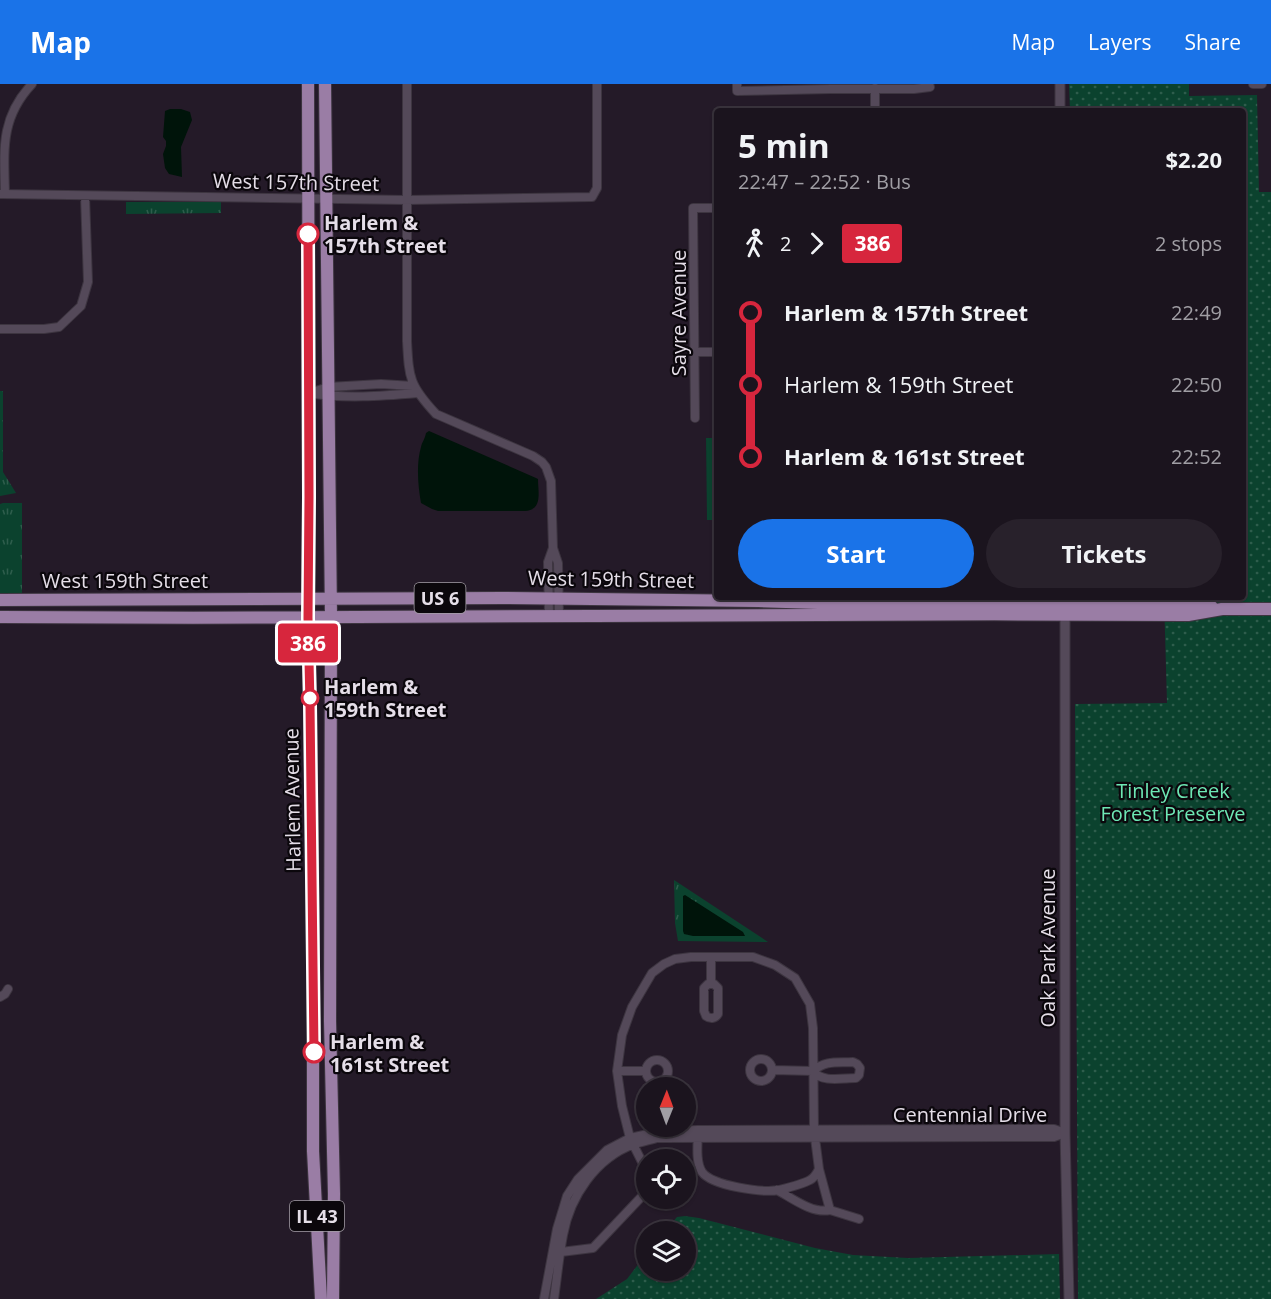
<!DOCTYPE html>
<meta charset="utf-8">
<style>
:root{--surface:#1b141e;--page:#28212b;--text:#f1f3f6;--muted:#a09ea4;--line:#39333c;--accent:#1a73e8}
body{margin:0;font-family:"Open Sans",sans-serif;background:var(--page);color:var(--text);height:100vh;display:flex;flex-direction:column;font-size:22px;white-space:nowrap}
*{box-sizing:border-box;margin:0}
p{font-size:20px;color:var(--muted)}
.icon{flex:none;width:33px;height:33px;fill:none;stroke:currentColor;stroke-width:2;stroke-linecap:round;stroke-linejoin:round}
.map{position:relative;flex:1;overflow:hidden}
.panel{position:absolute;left:714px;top:24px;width:532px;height:492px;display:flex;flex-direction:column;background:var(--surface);border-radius:6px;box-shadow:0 2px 4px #0004,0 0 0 2px var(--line)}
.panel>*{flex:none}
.badge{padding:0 12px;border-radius:4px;font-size:21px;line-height:39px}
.needle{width:39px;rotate:1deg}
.controls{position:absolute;left:636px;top:993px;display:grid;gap:12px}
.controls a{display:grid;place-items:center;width:60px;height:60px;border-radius:50%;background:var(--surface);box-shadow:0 2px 4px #0004,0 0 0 2px var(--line);font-size:30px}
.map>.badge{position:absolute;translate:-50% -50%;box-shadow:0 0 0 3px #fff}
.legs{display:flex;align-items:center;gap:9px;height:66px;padding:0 24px;font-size:20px}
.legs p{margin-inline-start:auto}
.headline{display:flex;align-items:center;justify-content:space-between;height:102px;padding:0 24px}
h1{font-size:33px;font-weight:700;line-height:45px}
.primary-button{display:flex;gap:12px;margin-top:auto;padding:12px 24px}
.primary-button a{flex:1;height:69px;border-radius:36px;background:var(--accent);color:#fff;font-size:24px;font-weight:700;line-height:69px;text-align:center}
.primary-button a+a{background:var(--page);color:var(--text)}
ul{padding:0 24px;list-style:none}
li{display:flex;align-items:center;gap:21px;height:72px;font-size:22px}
li i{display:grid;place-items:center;width:9px;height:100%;margin:0 8px;background:currentColor}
li i::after{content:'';width:15px;height:15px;margin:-8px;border:4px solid;border-radius:50%;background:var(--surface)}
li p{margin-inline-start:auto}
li:first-child i{background:linear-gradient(#0000 50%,currentColor 0)}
li:last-child i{background:linear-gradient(currentColor 50%,#0000 0)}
header{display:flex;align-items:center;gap:36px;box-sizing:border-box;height:84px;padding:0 30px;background:var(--accent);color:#fff}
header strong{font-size:28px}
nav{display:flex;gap:33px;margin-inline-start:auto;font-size:21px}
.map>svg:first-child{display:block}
.grass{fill:url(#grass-tufts)}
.park{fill:url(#park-dots)}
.pitch{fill:#0b422e}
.water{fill:#00140a}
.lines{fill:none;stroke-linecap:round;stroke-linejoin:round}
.minor-casing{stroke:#3d3540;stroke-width:10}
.tertiary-casing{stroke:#3d3540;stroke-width:11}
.primary-casing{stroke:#3d3540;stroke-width:14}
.minor{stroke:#544959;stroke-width:8}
.tertiary{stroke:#544959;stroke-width:9}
.primary{stroke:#9a7da5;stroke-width:12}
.line-1-casing{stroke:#fff;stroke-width:14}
.line-1{stroke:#d7263d;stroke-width:9}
.stop-1-dot{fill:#fff;stroke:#d7263d;stroke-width:3}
.labels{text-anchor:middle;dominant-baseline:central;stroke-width:4.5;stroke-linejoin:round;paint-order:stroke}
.shield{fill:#0b070c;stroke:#a49ea6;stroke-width:1.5}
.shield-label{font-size:18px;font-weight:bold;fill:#e5dee8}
.street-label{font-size:20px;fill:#e5dee8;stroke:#0b070c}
.stop-label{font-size:20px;font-weight:bold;fill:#e5dee8;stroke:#0b070c;text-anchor:start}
.park-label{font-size:20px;fill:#6de7b4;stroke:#0b070c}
</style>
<header>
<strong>Map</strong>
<nav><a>Map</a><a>Layers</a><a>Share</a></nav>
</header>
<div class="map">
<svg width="1271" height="1215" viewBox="0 0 1271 1215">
<defs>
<pattern id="grass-tufts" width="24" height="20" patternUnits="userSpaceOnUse" patternTransform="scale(1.5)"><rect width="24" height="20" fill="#0b422e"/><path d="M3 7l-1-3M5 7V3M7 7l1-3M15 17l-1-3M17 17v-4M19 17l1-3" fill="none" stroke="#2e5d4c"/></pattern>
<pattern id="park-dots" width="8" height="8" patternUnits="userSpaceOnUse" patternTransform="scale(1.5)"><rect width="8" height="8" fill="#0b422e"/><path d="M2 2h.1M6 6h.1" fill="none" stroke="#2e5d4c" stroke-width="1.8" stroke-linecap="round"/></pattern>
</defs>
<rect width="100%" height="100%" fill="#241a28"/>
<path class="grass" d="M 126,118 L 221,118 L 221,129 L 126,130 Z
M 0,307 L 3,307 L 3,388 L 16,409 L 0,412 Z
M 3,419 L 22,419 L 22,509 L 0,510 L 0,420 Z
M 674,796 L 768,858 L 678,857 L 675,839 Z"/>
<path class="park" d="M 1069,0 L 1189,0 L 1189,12 L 1257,11 L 1259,108 L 1271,108 L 1271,1215 L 1078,1215 L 1075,620 L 1167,619 L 1164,514 L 1138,513 L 1244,513 L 1244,27 L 1070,27 Z
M 685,1132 L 699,1134 L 815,1164 L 853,1171 L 908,1174 L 1059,1170 L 1060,1215 L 596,1215 L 627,1195 L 646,1170 L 646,1186 L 686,1186 L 686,1148 L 665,1147 L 677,1133 Z"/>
<path class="pitch" d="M 706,354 L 717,354 L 717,436 L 707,436 Z"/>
<path class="water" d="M 170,25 L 181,25 L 190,28 L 192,36 L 181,63 L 182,93 L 169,90 L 165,84 L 163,70 L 166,62 L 166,57 L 163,53 L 165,27 Z
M 429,347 L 536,394 L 538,395 C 538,408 543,426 525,427 L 438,427 L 432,425 L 421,419 C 418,402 416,380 421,363 C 422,358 425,355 426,349 Z
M 685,811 L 743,848 L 745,852 L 693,852 L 684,850 L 683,847 L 683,812 Z"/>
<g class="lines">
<g class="minor-casing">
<path id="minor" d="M 407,0 L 407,257 C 409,294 409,301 436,330 L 533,372 L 542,378 L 546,383 L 551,397 L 553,464 L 558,479 L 559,533
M 737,0 L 737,7 L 831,5 L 914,5 L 930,3 L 929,0
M 1253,0 L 1262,0
M 875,4 L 875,27
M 0,110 L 407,116 L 592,113 L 597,104 L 597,0
M 5,110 C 4,66 0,34 32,0
M 0,245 L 44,245 L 59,243 L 81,222 L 88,198 L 85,112
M 695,268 L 717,268
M 308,309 C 344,315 382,312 418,309
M 310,309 L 328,303 L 381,300 L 413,302
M 695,334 L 693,124 L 717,124
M 549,533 L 548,478 L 553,464
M 711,873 L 711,900
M 708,900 L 714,900 L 718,904 L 718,930 C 715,935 710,935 706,932 L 704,927 L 704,904 Z
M 0,913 L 5,910 L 8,905
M750 986a11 11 0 1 1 22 0a11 11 0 1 1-22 0Z
M646 987a11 11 0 1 1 22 0a11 11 0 1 1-22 0Z
M 853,978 L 857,980 L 860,984 L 859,991 L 856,994 C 842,994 822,999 813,987 C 826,976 837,979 853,978 Z
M 773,986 L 813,987
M 617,987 L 645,987
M 646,1086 L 630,1054 L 622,1022 L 617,987 L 622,951 L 632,923 L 652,889 L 664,880 L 675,875 L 691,873 L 753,873 L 775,881 L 795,894 L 810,920 L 813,944 L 814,1046 L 819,1085 C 817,1089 814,1094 810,1096 C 803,1100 787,1104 779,1106 C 763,1109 712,1102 702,1088 C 695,1077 698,1058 698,1046
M 777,1106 C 792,1114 812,1130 830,1126 L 819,1085
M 830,1126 L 859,1135
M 561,1168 L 593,1164 L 646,1108 L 646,1097
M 544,1215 L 557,1145 L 567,1112 L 578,1095 L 607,1066 L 630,1054 L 662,1047 L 698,1046 L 1054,1045 L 1065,1049
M 554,1215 C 557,1194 559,1172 563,1151 C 570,1112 596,1074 634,1060 C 642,1058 650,1056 657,1054 L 1054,1053 L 1065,1049"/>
</g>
<g class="tertiary-casing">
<path id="tertiary" d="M 1060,0 L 1060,27
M 1065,513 L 1065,1049 L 1069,1215"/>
</g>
<g class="primary-casing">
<path id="primary" d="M 308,0 L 309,413 L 308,534 L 310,620 L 313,825 L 313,1067 L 321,1215
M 325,0 L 331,534 L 330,937 L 334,1110 L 333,1215
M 0,516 L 504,514 L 758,517 L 818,519 L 1189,519 L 1212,523
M 0,533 C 396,536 792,528 1188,531 L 1222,525 L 1271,525"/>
</g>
<use href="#minor" class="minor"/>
<use href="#tertiary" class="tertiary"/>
<use href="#primary" class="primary"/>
</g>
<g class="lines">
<g class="line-1-casing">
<path id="line-1" d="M 308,150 L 309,413 L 308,534 L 310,620 L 314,968"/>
</g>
<use href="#line-1" class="line-1"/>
</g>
<g class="stop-1-dot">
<circle cx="308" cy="150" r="10"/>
<circle cx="310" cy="614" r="8"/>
<circle cx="314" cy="968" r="10"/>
</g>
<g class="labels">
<g class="shield">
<rect x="414.5" y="499" width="51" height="30" rx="4.5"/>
<rect x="290" y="1117" width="54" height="30" rx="4.5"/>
</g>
<g class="shield-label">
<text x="440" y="514">US 6</text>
<text x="317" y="1132">IL 43</text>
</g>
<g class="street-label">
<text transform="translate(296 98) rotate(1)">West 157th Street</text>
<text transform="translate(678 229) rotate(-90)">Sayre Avenue</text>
<text transform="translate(611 495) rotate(1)">West 159th Street</text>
<text x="125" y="496">West 159th Street</text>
<text transform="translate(292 716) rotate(-91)">Harlem Avenue</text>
<text transform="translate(1047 864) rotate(-90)">Oak Park Avenue</text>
<text x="970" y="1030">Centennial Drive</text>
</g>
<g class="stop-label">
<text x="324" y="138">Harlem &amp;<tspan x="324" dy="23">157th Street</tspan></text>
<text x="324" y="602">Harlem &amp;<tspan x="324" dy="23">159th Street</tspan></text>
<text x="330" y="957">Harlem &amp;<tspan x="330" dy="23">161st Street</tspan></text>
</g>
<g class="park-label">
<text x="1173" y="706">Tinley Creek<tspan x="1173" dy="23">Forest Preserve</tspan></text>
</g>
</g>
</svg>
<div class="controls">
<a><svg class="needle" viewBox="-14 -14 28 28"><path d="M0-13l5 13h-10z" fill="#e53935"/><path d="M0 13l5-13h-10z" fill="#a09ea4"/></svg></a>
<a><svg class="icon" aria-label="locate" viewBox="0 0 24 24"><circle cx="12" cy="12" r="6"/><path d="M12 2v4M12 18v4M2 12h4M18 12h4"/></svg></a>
<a><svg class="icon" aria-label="layers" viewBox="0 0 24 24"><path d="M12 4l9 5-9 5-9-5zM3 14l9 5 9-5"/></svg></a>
</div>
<b class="badge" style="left:308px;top:559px;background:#d7263d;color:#fff">386</b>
<section class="panel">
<div class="headline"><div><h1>5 min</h1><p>22:47 – 22:52 · Bus</p></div><b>$2.20</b></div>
<div class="legs"><svg class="icon" aria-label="walk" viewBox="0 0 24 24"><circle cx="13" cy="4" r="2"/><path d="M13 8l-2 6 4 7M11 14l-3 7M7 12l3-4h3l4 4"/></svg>2<svg class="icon" aria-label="forward" viewBox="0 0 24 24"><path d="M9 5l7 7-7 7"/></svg><b class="badge" style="background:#d7263d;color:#fff">386</b><p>2 stops</p></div>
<ul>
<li><i style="color:#d7263d"></i><b>Harlem &amp; 157th Street</b><p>22:49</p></li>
<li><i style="color:#d7263d"></i><span>Harlem &amp; 159th Street</span><p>22:50</p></li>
<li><i style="color:#d7263d"></i><b>Harlem &amp; 161st Street</b><p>22:52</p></li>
</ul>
<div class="primary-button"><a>Start</a><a>Tickets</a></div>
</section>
</div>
